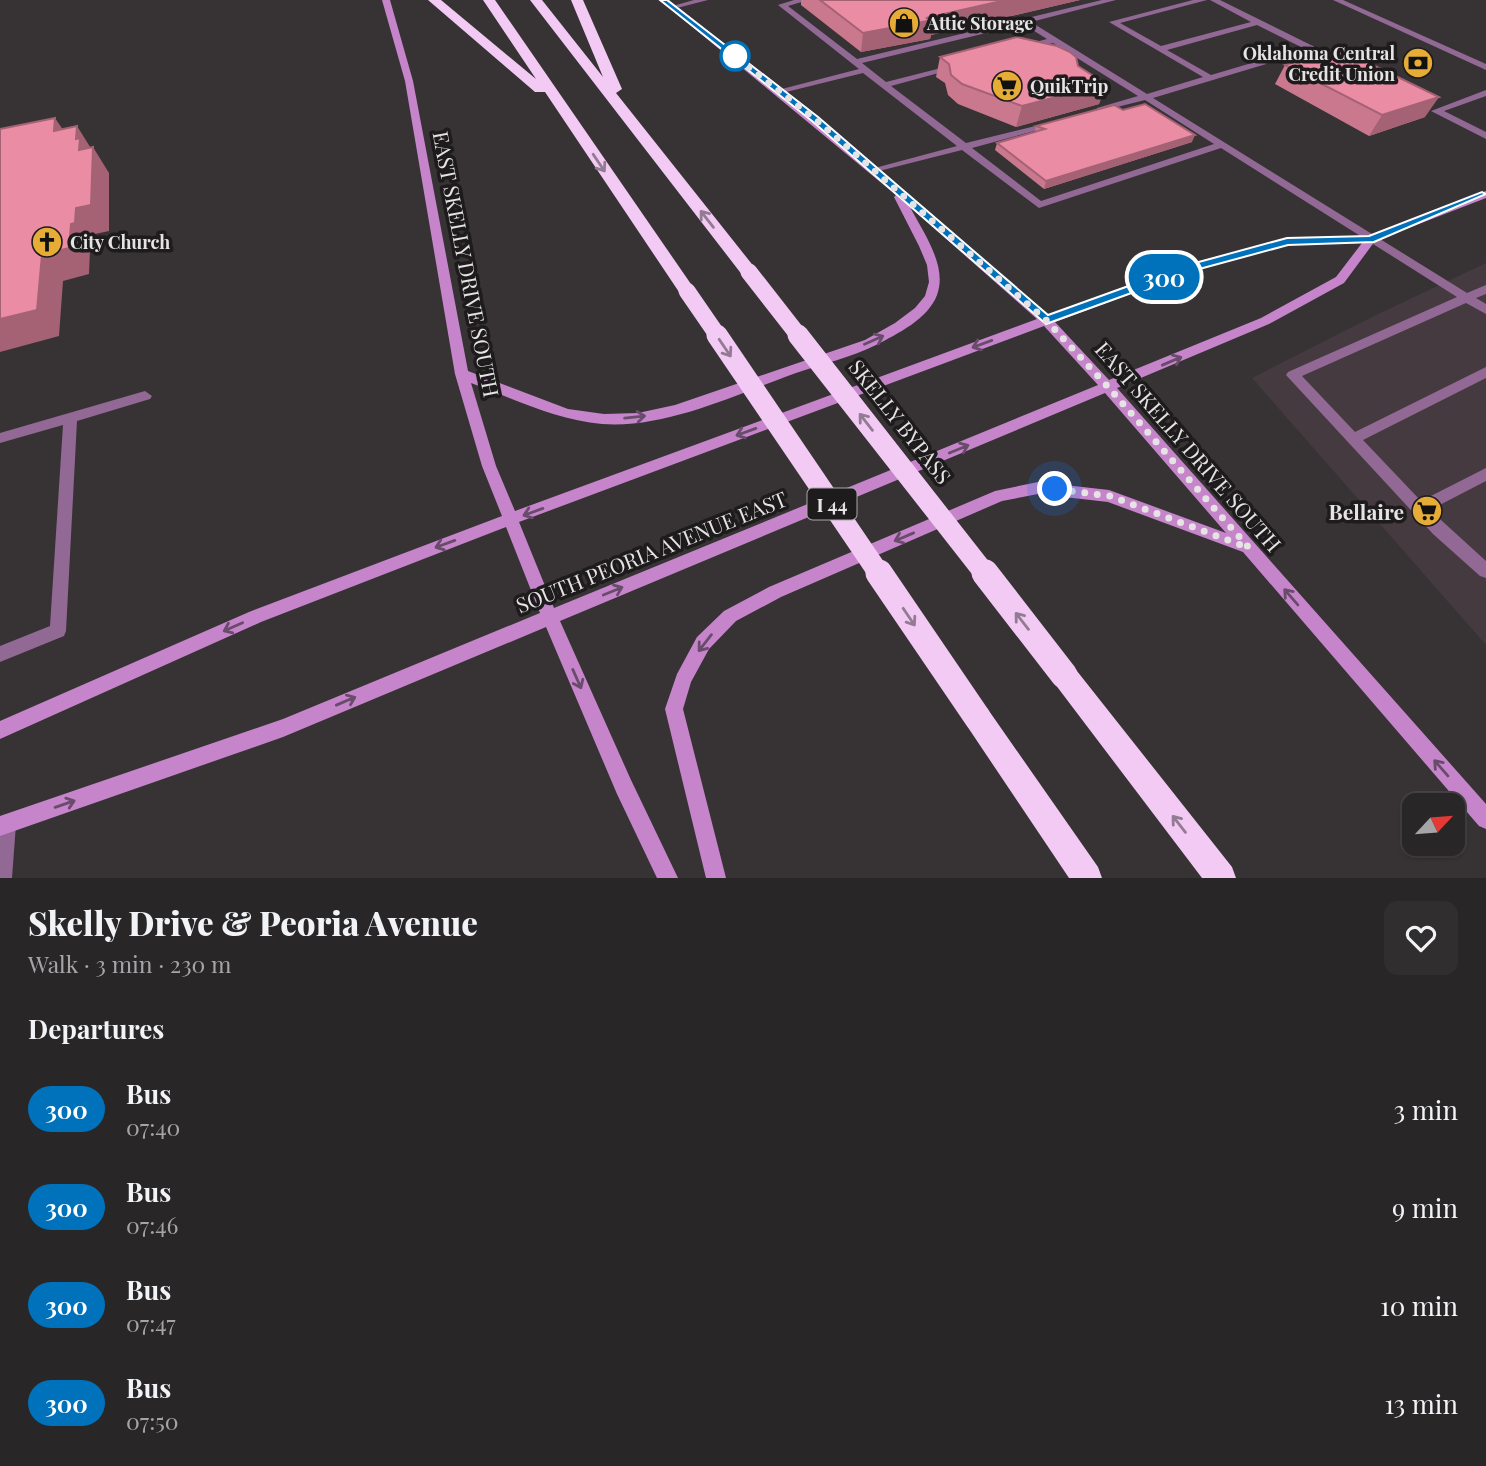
<!DOCTYPE html>
<meta charset="utf-8">
<style>
:root{--surface:#292628;--page:#312e30;--text:#f1f3f6;--muted:#a5a5a8;--line:#454345}
body{margin:0;font-family:"Playfair Display",serif;background:var(--page);color:var(--text);height:100vh;display:flex;flex-direction:column;font-size:26px;white-space:nowrap}
*{box-sizing:border-box;margin:0}
p{font-size:23px;color:var(--muted)}
.icon{flex:none;width:38px;height:38px;fill:none;stroke:currentColor;stroke-width:2;stroke-linecap:round;stroke-linejoin:round}
.map{position:relative;height:878px;overflow:hidden}
.panel{display:flex;flex-direction:column;background:var(--surface);flex:1}
.panel>*{flex:none}
.badge{padding:0 14px;border-radius:23px;font-size:24px;line-height:46px}
.needle{width:46px;rotate:64deg}
.fabs{position:absolute;left:1402px;top:793px;display:grid;gap:14px}
.fabs a{display:grid;place-items:center;width:63px;height:63px;border-radius:14px;background:var(--surface);box-shadow:0 2px 5px #0004,0 0 0 2px var(--line);font-size:35px}
.you{position:absolute;width:35px;height:35px;margin:-18px;border:5px solid #fff;border-radius:50%;background:#1a73e8;box-shadow:0 0 0 10px #1a73e833}
.map>.badge{position:absolute;translate:-50% -50%;box-shadow:0 0 0 4px #fff}
h2{padding:0 28px;font-size:26px;line-height:63px}
.round{display:grid;place-items:center;flex:none;width:74px;height:74px;border-radius:14px;background:var(--page)}
.summary{display:flex;align-items:center;justify-content:space-between;height:119px;padding:0 28px}
h1{font-size:33px;font-weight:800;line-height:52px}
ul{padding:0;list-style:none}
li{display:flex;align-items:center;gap:21px;height:98px;padding:0 28px}
li div{flex:1}
li b{display:block;font-size:26px}
li em{font-style:normal}
li .badge{min-width:77px;font-weight:700;text-align:center}
.map>svg:first-child{display:block}
.built{fill:#443a3f}
.lines{fill:none;stroke-linecap:round;stroke-linejoin:round}
.service{fill:#926994;fill-rule:evenodd}
.minor{fill:#926994;fill-rule:evenodd}
.secondary{fill:#c685cb;fill-rule:evenodd}
.motorway{fill:#f2caf4;fill-rule:evenodd}
.motorway-bridge-far2{stroke:#f2caf4;stroke-width:17}
.motorway-bridge-far1{stroke:#f2caf4;stroke-width:21}
.motorway-bridge{stroke:#f2caf4;stroke-width:27}
.wall{fill:#ca788e}
.shaded-wall{fill:#a46274}
.building{fill:#eb8ca5;stroke:#a46274;stroke-width:2}
.oneway{stroke:#927b93}
.oneway2{stroke:#694b6b}
.line{fill:#0072bc;stroke:#fff;stroke-width:2}
.walk{stroke:#e5e3e4;stroke-width:7;stroke-dasharray:0 12.6}
.stop-dot{fill:#fff;stroke:#0072bc;stroke-width:3.5}
.labels{text-anchor:middle;dominant-baseline:central;stroke-width:7;stroke-linejoin:round;paint-order:stroke}
.far-poi-label{font-size:18px;font-weight:bold;fill:#e5e3e4;stroke:#1d1b1c;text-anchor:start}
.shield{fill:#1d1b1c;stroke:#a9a7a8;stroke-width:2}
.shield-label{font-size:19px;font-weight:bold;fill:#e5e3e4}
.street-label{font-size:21px;fill:#e5e3e4;stroke:#1d1b1c}
.poi-label{font-size:21px;font-weight:bold;fill:#e5e3e4;stroke:#1d1b1c;text-anchor:end}
</style>
<div class="map">
<svg width="1486" height="878" viewBox="0 0 1486 878">
<rect width="100%" height="100%" fill="#373335"/>
<path class="built" d="M 1486,263 L 1486,645 L 1252,378 L 1372,317 Z"/>
<g class="lines">
<path class="service" d="M 794,0 L 808,0 L 788,6 L 857,59 L 1102,0 L 1116,0 L 1031,22 L 1147,94 L 1203,77 L 1109,22 L 1193,0 L 1207,0 L 1120,23 L 1161,46 L 1251,22 L 1210,0 L 1220,0 L 1341,60 L 1341,64 L 1335,64 L 1309,51 L 1153,98 L 1467,293 L 1486,285 L 1486,294 L 1476,298 L 1486,304 L 1486,314 L 1466,303 L 1302,376 L 1355,432 L 1486,367 L 1486,378 L 1363,440 L 1421,501 L 1486,468 L 1486,481 L 1430,510 L 1486,561 L 1486,578 L 1480,576 L 1433,534 L 1286,375 L 1288,372 L 1457,297 L 1221,148 L 1039,208 L 962,150 L 871,173 L 871,169 L 957,146 L 863,73 L 778,94 L 778,90 L 859,69 L 778,5 ZM 1023,24 L 1047,39 L 1021,46 L 1021,50 L 1053,43 L 1138,96 L 1097,108 L 1097,112 L 1145,100 L 1214,144 L 1041,201 L 972,148 L 1056,125 L 1056,121 L 966,143 L 891,86 L 957,68 L 957,64 L 886,82 L 862,63 ZM 1257,25 L 1303,48 L 1211,75 L 1167,50 Z
M 1333,0 L 1343,0 L 1486,64 L 1486,70 Z
M 1486,90 L 1486,96 L 1444,111 L 1486,132 L 1486,139 L 1431,111 Z
M 145,391 L 152,396 L 150,399 L 77,421 L 66,631 L 64,636 L 0,662 L 0,646 L 50,626 L 63,425 L 0,443 L 0,433 Z
M 6,814 L 13,817 L 16,824 L 12,878 L 0,878 L 0,817 Z"/>
<path class="minor" d="M 694,0 L 708,0 L 673,9 L 669,7 Z"/>
<path class="secondary" d="M 382,0 L 390,0 L 413,81 L 468,371 L 568,409 L 604,414 L 638,413 L 675,405 L 865,340 L 895,323 L 915,308 L 925,296 L 929,282 L 927,265 L 919,246 L 894,197 L 896,195 L 660,0 L 669,0 L 879,169 L 1048,315 L 1184,265 L 1287,239 L 1369,236 L 1486,191 L 1486,198 L 1375,241 L 1344,283 L 1269,324 L 1117,388 L 1486,804 L 1486,829 L 1479,826 L 1243,552 L 1108,502 L 1038,494 L 1002,501 L 781,597 L 736,621 L 709,649 L 691,682 L 683,709 L 726,878 L 706,878 L 665,709 L 677,674 L 697,637 L 724,611 L 769,587 L 995,491 L 1038,482 L 1109,490 L 1226,533 L 1105,393 L 560,621 L 631,780 L 678,878 L 657,878 L 617,794 L 546,627 L 283,737 L 0,836 L 0,816 L 283,719 L 540,613 L 506,527 L 261,622 L 0,739 L 0,721 L 249,612 L 502,516 L 482,466 L 455,374 L 405,81 ZM 910,207 L 1037,319 L 515,511 L 496,466 L 471,383 C 514,399 556,420 602,424 C 666,429 737,394 796,373 C 822,364 852,357 876,345 C 897,334 928,319 937,295 C 948,266 923,232 910,207 ZM 1362,243 L 1336,277 L 1261,318 L 1109,380 L 1055,322 L 1192,271 L 1287,245 ZM 1044,326 L 1098,385 L 554,608 L 519,522 Z"/>
<path class="motorway" d="M 428,0 L 441,0 L 536,79 L 483,0 L 495,0 L 693,287 L 696,291 L 693,295 L 681,295 L 545,92 L 535,92 Z
M 530,0 L 542,0 L 603,77 L 571,0 L 583,0 L 622,89 L 616,93 L 755,268 L 758,272 L 755,276 L 743,276 Z
M 1064,663 L 1073,666 L 1232,867 L 1236,878 L 1202,878 L 1055,684 L 1051,675 L 1055,666 Z
M 977,704 L 987,708 L 1098,867 L 1102,878 L 1069,878 L 967,726 L 964,717 L 967,708 Z"/>
<path class="motorway-bridge-far2" d="M 749,272 L 799,336
M 687,291 L 718,336"/>
<path class="motorway-bridge-far1" d="M 717,335 L 880,575
M 798,335 L 986,575"/>
<path class="motorway-bridge" d="M 879,573 L 977,717
M 985,573 L 1064,675"/>
</g>
<path class="wall" d="M 801,0 L 1080,0 L 931,35 L 930,39 L 861,52 L 801,5 Z
M 940,57 L 1106,84 L 1099,104 L 1016,127 L 958,104 L 948,95 L 945,83 L 936,77 Z
M 1285,65 L 1425,117 L 1369,136 L 1275,84 Z
M 1123,110 L 1192,142 L 1044,189 L 995,150 L 997,143 L 1035,132 L 1036,126 Z"/>
<path class="shaded-wall" d="M 1006,0 L 1080,0 L 931,35 L 930,39 L 861,52 L 863,33 Z
M 1106,84 L 1099,104 L 1016,127 L 1022,106 Z
M 1439,97 L 1425,117 L 1369,136 L 1382,115 Z
M 55,118 L 72,143 L 54,131 Z
M 77,126 L 92,150 L 93,147 L 109,173 L 109,231 L 95,234 L 94,249 L 90,250 L 89,274 L 63,281 L 59,336 L 0,352 L 0,319 L 42,255 L 71,224 L 79,150 L 76,139 Z
M 1195,135 L 1192,142 L 1044,189 L 1046,181 Z"/>
<path class="building" d="M 820,0 L 1006,0 L 926,18 L 933,20 L 863,33 Z
M 1017,37 L 1057,46 L 1070,52 L 1076,57 L 1078,66 L 1106,84 L 1022,106 L 962,84 L 951,75 L 949,64 L 940,57 Z
M 1340,49 L 1439,97 L 1382,115 L 1285,65 Z
M 1145,104 L 1195,135 L 1046,181 L 997,143 L 1045,129 L 1036,126 L 1114,105 L 1123,110 Z
M 55,118 L 54,131 L 77,126 L 76,139 L 80,138 L 79,150 L 93,147 L 91,205 L 76,208 L 75,223 L 71,224 L 69,248 L 42,255 L 37,310 L 0,319 L 0,129 Z"/>
<defs><path id="oneway-shaft" d="M-6 0H5M1.5-3L5.5 0L1.5 3" fill="none" stroke-width="1.6" stroke-linecap="round" stroke-linejoin="round" transform="scale(1.75)"/></defs>
<g class="oneway">
<use href="#oneway-shaft" transform="translate(599 163) rotate(56)"/>
<use href="#oneway-shaft" transform="translate(707 219) rotate(-128)"/>
<use href="#oneway-shaft" transform="translate(725 348) rotate(56)"/>
<use href="#oneway-shaft" transform="translate(866 422) rotate(-128)"/>
<use href="#oneway-shaft" transform="translate(909 617) rotate(56)"/>
<use href="#oneway-shaft" transform="translate(1022 621) rotate(-128)"/>
<use href="#oneway-shaft" transform="translate(1179 824) rotate(-128)"/>
</g>
<g class="oneway2">
<use href="#oneway-shaft" transform="translate(874 340) rotate(-24)"/>
<use href="#oneway-shaft" transform="translate(982 344) rotate(160)"/>
<use href="#oneway-shaft" transform="translate(1172 361) rotate(-23)"/>
<use href="#oneway-shaft" transform="translate(635 417) rotate(-6)"/>
<use href="#oneway-shaft" transform="translate(746 432) rotate(160)"/>
<use href="#oneway-shaft" transform="translate(959 449) rotate(-22)"/>
<use href="#oneway-shaft" transform="translate(533 512) rotate(160)"/>
<use href="#oneway-shaft" transform="translate(904 537) rotate(157)"/>
<use href="#oneway-shaft" transform="translate(445 544) rotate(160)"/>
<use href="#oneway-shaft" transform="translate(613 591) rotate(-22)"/>
<use href="#oneway-shaft" transform="translate(1291 597) rotate(-131)"/>
<use href="#oneway-shaft" transform="translate(233 627) rotate(156)"/>
<use href="#oneway-shaft" transform="translate(705 643) rotate(128)"/>
<use href="#oneway-shaft" transform="translate(577 679) rotate(66)"/>
<use href="#oneway-shaft" transform="translate(346 701) rotate(-23)"/>
<use href="#oneway-shaft" transform="translate(1441 768) rotate(-131)"/>
<use href="#oneway-shaft" transform="translate(65 804) rotate(-19)"/>
</g>
<path class="line" d="M 660,0 L 667,0 L 818,117 L 1048,315 L 1184,266 L 1287,238 L 1369,236 L 1482,192 L 1486,194 L 1374,242 L 1288,245 L 1192,271 L 1046,324 L 812,121 Z"/>
<g class="lines">
<path class="walk" d="M 735,56 L 727,50 L 815,119 L 1046,320 L 1109,388 L 1249,548 L 1110,496 L 1055,489"/>
</g>
<defs>
<g id="shop-disc" transform="scale(1.575)"><circle r="9.5" fill="#e6ac36" stroke="#1d1b1c"/><path d="M-5-2.5h2.3a2.7 3.5 0 0 1 5.4 0H5L5.5 6h-11ZM-1.5-2.5h3a1.5 2.3 0 0 0-3 0Z" fill="#111"/></g>
<g id="bank-disc" transform="scale(1.575)"><circle r="9.5" fill="#e6ac36" stroke="#1d1b1c"/><path d="M-6-4H6V4H-6ZM0-2.3a2.3 2.3 0 1 0 0 4.6a2.3 2.3 0 1 0 0-4.6Z" fill="#111"/></g>
<g id="supermarket-disc" transform="scale(1.575)"><circle r="9.5" fill="#e6ac36" stroke="#1d1b1c"/><path d="M-6-5.5h2.5l.6 2H6L4.5 2H-2.5L-4.4-4H-6ZM-1.5 3.2a1.3 1.3 0 1 0 .1 0ZM3 3.2a1.3 1.3 0 1 0 .1 0Z" fill="#111"/></g>
<g id="church-disc" transform="scale(1.575)"><circle r="9.5" fill="#e6ac36" stroke="#1d1b1c"/><path d="M-1.2-6h2.4v3.5h3.3v2.4h-3.3V6h-2.4V-.1h-3.3v-2.4h3.3Z" fill="#111"/></g>
</defs>
<g fill-rule="evenodd">
<use href="#shop-disc" x="904" y="23"/>
<use href="#bank-disc" x="1418" y="63"/>
<use href="#supermarket-disc" x="1007" y="86"/>
<use href="#church-disc" x="47" y="242"/>
<use href="#supermarket-disc" x="1427" y="511"/>
</g>
<circle class="stop-dot" cx="735" cy="56" r="14"/>
<g class="labels">
<g class="far-poi-label">
<text x="927" y="23">Attic Storage</text>
<text x="1395" y="53" text-anchor="end">Oklahoma Central<tspan x="1395" dy="21">Credit Union</tspan></text>
<text x="1030" y="86">QuikTrip</text>
<text x="70" y="242">City Church</text>
</g>
<rect class="shield" x="807.5" y="488.5" width="49" height="31" rx="5"/>
<g class="shield-label">
<text x="832" y="504">I 44</text>
</g>
<g class="street-label">
<text transform="translate(467 264) rotate(79)">EAST SKELLY DRIVE SOUTH</text>
<text transform="translate(901 421) rotate(52)">SKELLY BYPASS</text>
<text transform="translate(1189 446) rotate(49)">EAST SKELLY DRIVE SOUTH</text>
<text transform="translate(651 551) rotate(-22)">SOUTH PEORIA AVENUE EAST</text>
</g>
<g class="poi-label">
<text x="1404" y="511">Bellaire</text>
</g>
</g>
</svg>
<div class="fabs">
<a><svg class="needle" viewBox="-14 -14 28 28"><path d="M0-13l5 13h-10z" fill="#e53935"/><path d="M0 13l5-13h-10z" fill="#a5a5a8"/></svg></a>
</div>
<div class="you" style="left:1055px;top:489px"></div>
<b class="badge" style="left:1164px;top:277px;background:#0072bc;color:#fff">300</b>
</div>
<section class="panel">
<div class="summary"><div><h1>Skelly Drive &amp; Peoria Avenue</h1><p>Walk · 3 min · 230 m</p></div><a class="round"><svg class="icon" aria-label="heart" viewBox="0 0 24 24"><path d="M12 20l-8-8c-3-5 5-10 8-4 3-6 11-1 8 4z"/></svg></a></div>
<h2>Departures</h2>
<ul>
<li><span class="badge" style="background:#0072bc;color:#fff">300</span><div><b>Bus</b><p>07:40</p></div><em>3 min</em></li>
<li><span class="badge" style="background:#0072bc;color:#fff">300</span><div><b>Bus</b><p>07:46</p></div><em>9 min</em></li>
<li><span class="badge" style="background:#0072bc;color:#fff">300</span><div><b>Bus</b><p>07:47</p></div><em>10 min</em></li>
<li><span class="badge" style="background:#0072bc;color:#fff">300</span><div><b>Bus</b><p>07:50</p></div><em>13 min</em></li>
</ul>
</section>
